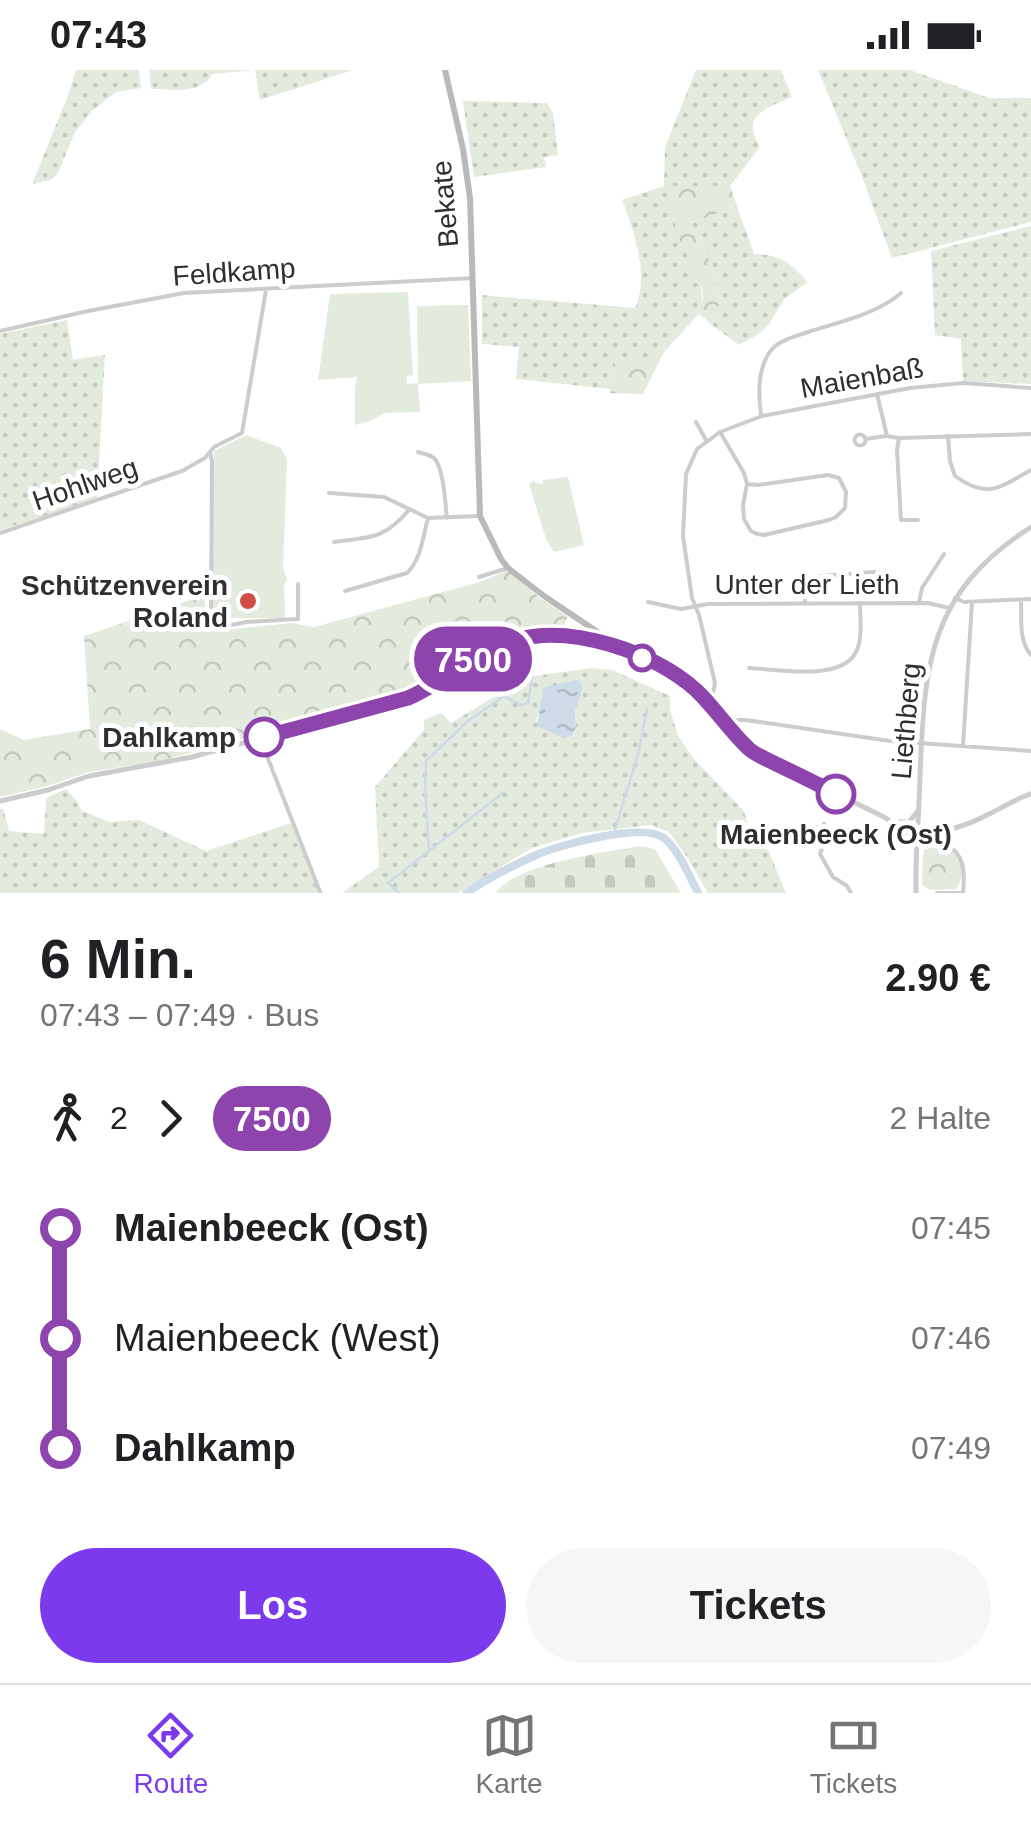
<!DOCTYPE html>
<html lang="de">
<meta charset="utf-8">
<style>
:root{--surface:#fff;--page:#f6f6f6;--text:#202124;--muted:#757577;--line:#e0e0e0;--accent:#7c3aed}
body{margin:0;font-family:Arial,sans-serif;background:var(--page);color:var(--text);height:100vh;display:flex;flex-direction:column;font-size:38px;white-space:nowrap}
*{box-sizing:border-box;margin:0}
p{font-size:32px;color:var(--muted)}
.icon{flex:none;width:55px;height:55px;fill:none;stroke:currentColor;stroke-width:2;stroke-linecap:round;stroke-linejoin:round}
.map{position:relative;height:823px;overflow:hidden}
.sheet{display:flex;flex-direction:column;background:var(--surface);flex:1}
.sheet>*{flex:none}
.badge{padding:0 20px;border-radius:32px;font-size:35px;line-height:65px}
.map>.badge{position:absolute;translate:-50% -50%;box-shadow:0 0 0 5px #fff}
.legs{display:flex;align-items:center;gap:15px;height:110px;padding:0 40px;font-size:32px}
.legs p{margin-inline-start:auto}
.summary{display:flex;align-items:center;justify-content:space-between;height:170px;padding:0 40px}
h1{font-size:55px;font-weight:700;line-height:75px}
.button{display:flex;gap:20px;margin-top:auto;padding:20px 40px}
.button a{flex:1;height:115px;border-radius:60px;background:var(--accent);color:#fff;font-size:40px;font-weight:700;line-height:115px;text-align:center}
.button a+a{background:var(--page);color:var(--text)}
ul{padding:0 40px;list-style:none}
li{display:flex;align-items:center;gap:35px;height:110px;font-size:38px}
li i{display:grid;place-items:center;width:15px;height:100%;margin:0 12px;background:currentColor}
li i::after{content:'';width:25px;height:25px;margin:-12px;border:8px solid;border-radius:50%;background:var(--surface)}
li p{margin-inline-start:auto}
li:first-child i{background:linear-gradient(#0000 50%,currentColor 0)}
li:last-child i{background:linear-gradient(currentColor 50%,#0000 0)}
.status{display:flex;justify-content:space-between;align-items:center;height:70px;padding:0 50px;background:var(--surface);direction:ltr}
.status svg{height:28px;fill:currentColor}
.menu{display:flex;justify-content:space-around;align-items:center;height:140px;border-top:2px solid var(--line);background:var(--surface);font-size:28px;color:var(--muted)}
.menu a{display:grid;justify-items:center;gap:5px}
.menu .active{color:var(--accent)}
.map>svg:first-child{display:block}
.grass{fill:url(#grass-dots);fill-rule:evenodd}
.forest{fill:url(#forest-crowns)}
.cemetery{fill:url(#cemetery-stones)}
.pitch{fill:#e3eade}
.water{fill:url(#water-ripples)}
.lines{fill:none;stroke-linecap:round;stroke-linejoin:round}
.stream{stroke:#cddae8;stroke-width:2.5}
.river{stroke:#cddae8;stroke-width:8}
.minor{stroke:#ccc;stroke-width:4}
.tertiary{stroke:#ccc;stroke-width:5}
.secondary{stroke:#b9b9b9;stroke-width:6}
.line-1-casing{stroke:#fff;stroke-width:22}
.line-1{stroke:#8e44ad;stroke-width:15}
.poi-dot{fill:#d04e47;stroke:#fff;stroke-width:4}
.stop-1-dot{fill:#fff;stroke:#8e44ad;stroke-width:5}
.labels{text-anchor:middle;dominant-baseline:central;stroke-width:10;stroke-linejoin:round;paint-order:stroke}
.street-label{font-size:28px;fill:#2f2f2f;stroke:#fff}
.poi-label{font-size:28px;font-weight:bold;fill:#2f2f2f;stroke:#fff;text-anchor:end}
.stop-label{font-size:28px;font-weight:bold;fill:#2f2f2f;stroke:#fff;text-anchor:end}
</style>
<div class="status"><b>07:43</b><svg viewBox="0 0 49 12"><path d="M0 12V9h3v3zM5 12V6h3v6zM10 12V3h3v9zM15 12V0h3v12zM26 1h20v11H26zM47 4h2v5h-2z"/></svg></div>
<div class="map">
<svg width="1031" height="823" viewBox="0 0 1031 823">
<defs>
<pattern id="grass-dots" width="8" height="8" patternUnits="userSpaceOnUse" patternTransform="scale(2.5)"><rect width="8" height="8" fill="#e3eade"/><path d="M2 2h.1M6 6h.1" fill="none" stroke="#c3c9bf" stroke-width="1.8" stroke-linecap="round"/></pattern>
<pattern id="forest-crowns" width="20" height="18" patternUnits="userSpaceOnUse" patternTransform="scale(2.5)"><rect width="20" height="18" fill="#e3eade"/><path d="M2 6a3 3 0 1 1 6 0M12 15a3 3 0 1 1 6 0" fill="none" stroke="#c3c9bf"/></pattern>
<pattern id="cemetery-stones" width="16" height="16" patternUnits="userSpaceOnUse" patternTransform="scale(2.5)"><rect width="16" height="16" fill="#e3eade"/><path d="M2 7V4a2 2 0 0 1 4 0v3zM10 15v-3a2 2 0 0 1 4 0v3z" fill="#c3c9bf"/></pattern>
<pattern id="water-ripples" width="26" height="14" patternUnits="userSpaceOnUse" patternTransform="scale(2.5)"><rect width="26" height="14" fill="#cddae8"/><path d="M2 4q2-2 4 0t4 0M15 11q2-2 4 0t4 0" fill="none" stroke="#b0bbc7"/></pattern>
</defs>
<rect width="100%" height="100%" fill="#fff"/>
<path class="grass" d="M 76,0 L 139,0 L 141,18 L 116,22 L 92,41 L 75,62 L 57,105 L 51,110 L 32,114 L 69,23 Z
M 149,0 L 353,0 L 260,30 L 255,0 L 212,4 C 201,25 173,19 151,19 Z
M 696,0 L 781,0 L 792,27 C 779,33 749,42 753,60 C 754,66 757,71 760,77 L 730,116 L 665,117 L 682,175 L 700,209 L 703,236 L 699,244 L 664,282 L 660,290 L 616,290 L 611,319 L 516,309 L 519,277 L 482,274 L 482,225 L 635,238 C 650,207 634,160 622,130 L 664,116 L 665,77 Z
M 818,0 L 910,0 L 989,28 L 1031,28 L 1031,152 L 892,188 L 861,104 Z
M 463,31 L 547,33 L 553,43 L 558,85 L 544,87 L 546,97 L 474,107 Z
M 737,136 L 754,184 C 782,185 789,192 808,212 L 784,229 L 769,254 L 760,263 L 739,275 L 712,255 L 720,232 L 713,198 L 692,153 Z
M 1031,156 L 1031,314 L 963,311 L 961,269 L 935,265 L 931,181 Z
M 67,250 L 73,290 L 105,285 L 97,429 L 0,460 L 0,264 Z
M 592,598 L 612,600 L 670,626 L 670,640 L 678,666 L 694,689 L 744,741 L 750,762 L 769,782 L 786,823 L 708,823 L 687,787 L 670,763 L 652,755 L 582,763 L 532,778 L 458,823 L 342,823 L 379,797 L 375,717 L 424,660 L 424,650 L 441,643 L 451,653 L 526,607 ZM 580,611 L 583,618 L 575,640 L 576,657 L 536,651 L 543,629 Z
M 66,719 L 77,731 L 81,740 L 109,752 L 139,750 L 206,781 L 291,753 L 318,823 L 0,823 L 0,739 L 3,739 L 9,761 L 44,764 L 46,728 Z"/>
<path class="forest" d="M 664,116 L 730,116 L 737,136 L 692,153 L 713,198 L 720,232 L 712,255 L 699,244 C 713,218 688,194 680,170 C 674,153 670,134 664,116 Z
M 616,290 L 660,290 L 643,324 L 610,323 Z
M 508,500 L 541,529 L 568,546 L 563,559 L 537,559 L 504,567 L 417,619 L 343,643 L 159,691 L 89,702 L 47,716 L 0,727 L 0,659 L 24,670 L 90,659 L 84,566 L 205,525 L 205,562 L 292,553 L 314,557 L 480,512 Z
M 936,776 C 960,776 969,800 956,819 L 929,820 L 922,815 L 923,782 L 927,777 Z"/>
<path class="cemetery" d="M 640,776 L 655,779 L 681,823 L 496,823 C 514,794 606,782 640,776 Z"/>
<path class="pitch" d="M 408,222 L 413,305 L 407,306 L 407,314 L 418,313 L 417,236 L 468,235 L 471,311 L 418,314 L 420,342 L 385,343 L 370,351 L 355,355 L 355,317 L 357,307 L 318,310 L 330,224 Z
M 246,365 L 281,378 L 287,389 L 283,498 L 287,509 L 284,515 L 285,548 L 212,548 L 214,381 Z
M 568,407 L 584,475 L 554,482 L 546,469 L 529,414 L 535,410 L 535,413 L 543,414 L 543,410 Z"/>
<path class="water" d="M 575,610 L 580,611 L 583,618 L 575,640 L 576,657 L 572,665 L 564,668 L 537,656 L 543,618 Z"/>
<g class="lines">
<path class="stream" d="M 613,766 L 639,681 L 647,639
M 429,781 L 425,721 L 426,691 L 468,651 L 504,626 L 521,635 L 528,633 L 533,602
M 399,823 L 388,813 L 503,723"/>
<path class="river" d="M 466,823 C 488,808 512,796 536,785 C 559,775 646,751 665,769 C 680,782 689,806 698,823"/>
<path class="minor" d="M 0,261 L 88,241 L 184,223 L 473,208
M 877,324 L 887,366 L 899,368 L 1031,364
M 761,345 C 758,323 757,295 773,278 C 782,269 797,266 808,262 C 839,252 877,244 901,223
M 696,352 L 706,370
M 720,362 L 744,403 L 747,414
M854.5 370a5.5 5.5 0 1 1 11 0a5.5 5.5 0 1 1-11 0Z
M 948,366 L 950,391 L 955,406 C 988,430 1000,417 1031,400
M 899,368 L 897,380 L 901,450 L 918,450
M 865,369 L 886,366
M 210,382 L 212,391 L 211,552 L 215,556 L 222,557 L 246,552 L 298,549 L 298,514
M 418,382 C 424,384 429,384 434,388 C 444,398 445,433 447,448
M 828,405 L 839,408 L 846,422 L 845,438 L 836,447 L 829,450 L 764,465 L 757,464 L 751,461 L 744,449 L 743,435 L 747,414 L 758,415 Z
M 329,423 L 384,427 L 428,448 L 480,446
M 0,463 L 182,401 L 205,388 L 214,377 L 242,363 L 266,220
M 334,472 C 371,467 383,470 409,440
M 479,507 L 508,498
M 345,521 L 407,503 C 421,490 423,466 428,448
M 955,528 L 964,532 L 1031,529
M 1021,530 C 1022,548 1018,570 1031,585
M 648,532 L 681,539 L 708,534 L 928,533 L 949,538
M 919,533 L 922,518 L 944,484
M 805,534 L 804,513 L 821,506 L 875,502
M 749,598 C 777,599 841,612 856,582 C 863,569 860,548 860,533
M 711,632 L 715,613 L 699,545 L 692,528 L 683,466 L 686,404 L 697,379 L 720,362 L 762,346 L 910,318 L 964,313 L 1031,318
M 729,653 L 733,650 L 746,650 L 890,671 L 1031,681
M 260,668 L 320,822
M 963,676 L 972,532
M 824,754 L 829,769 L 824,773 L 820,784 L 833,807 L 847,816 L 851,823
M 818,757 L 821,770 L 824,773
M 940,763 L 944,768 L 945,774 C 965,783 965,803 963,823
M 937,823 L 963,823"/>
<path class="tertiary" d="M 0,731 L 48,720 L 89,706 L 192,687 L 408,628 C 443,613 472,586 509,572 C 565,550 644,582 690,615 C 712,631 730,658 748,678 L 756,684 L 884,747 L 916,768
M 898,752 L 909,752 L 917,742
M 916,768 C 940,762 965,757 987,745 C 1002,738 1015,729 1031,724
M 916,823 C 915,785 919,747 920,708 C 924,595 928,523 1031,457"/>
<path class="secondary" d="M 445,0 L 463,79 L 470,128 L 480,446 L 501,489 L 508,498 L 544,526 L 599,563 L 606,573"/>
</g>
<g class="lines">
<g class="line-1-casing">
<path id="line-1" d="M 264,667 L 408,628 C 445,612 476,581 516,570 C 571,554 654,582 696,620 C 715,638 729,660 748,678 C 755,685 765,688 774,693 C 795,703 816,713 836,724"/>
</g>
<use href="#line-1" class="line-1"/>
</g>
<circle class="poi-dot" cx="248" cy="531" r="10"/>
<g class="stop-1-dot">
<circle cx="642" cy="588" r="12"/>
<circle cx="264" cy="667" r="18"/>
<circle cx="836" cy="724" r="18"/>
</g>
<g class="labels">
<g class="street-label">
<text transform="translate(445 134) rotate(-95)">Bekate</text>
<text transform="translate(234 202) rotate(-4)">Feldkamp</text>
<text transform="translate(862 308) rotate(-10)">Maienbaß</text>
<text transform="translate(85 414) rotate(-19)">Hohlweg</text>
<text x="807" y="514">Unter der Lieth</text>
<text transform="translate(906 651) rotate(-85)">Liethberg</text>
</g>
<g class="poi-label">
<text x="228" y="515">Schützenverein<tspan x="228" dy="32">Roland</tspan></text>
</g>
<g class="stop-label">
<text x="236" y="667">Dahlkamp</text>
<text x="836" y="764" text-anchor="middle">Maienbeeck (Ost)</text>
</g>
</g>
</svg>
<b class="badge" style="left:473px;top:589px;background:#8e44ad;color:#fff">7500</b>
</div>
<section class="sheet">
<div class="summary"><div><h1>6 Min.</h1><p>07:43 – 07:49 · Bus</p></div><b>2.90 €</b></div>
<div class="legs"><svg class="icon" aria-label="walk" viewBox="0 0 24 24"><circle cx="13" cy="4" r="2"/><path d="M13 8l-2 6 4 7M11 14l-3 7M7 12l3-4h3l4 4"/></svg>2<svg class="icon" aria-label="forward" viewBox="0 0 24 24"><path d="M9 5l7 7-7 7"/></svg><b class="badge" style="background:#8e44ad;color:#fff">7500</b><p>2 Halte</p></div>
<ul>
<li><i style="color:#8e44ad"></i><b>Maienbeeck (Ost)</b><p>07:45</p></li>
<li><i style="color:#8e44ad"></i><span>Maienbeeck (West)</span><p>07:46</p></li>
<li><i style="color:#8e44ad"></i><b>Dahlkamp</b><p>07:49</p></li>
</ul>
<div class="button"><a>Los</a><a>Tickets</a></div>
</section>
<nav class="menu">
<a class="active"><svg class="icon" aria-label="directions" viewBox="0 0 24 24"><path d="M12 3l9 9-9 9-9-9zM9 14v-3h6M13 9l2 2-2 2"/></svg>Route</a>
<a><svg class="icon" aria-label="map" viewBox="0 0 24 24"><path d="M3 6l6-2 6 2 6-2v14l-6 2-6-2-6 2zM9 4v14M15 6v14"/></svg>Karte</a>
<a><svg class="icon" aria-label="tickets" viewBox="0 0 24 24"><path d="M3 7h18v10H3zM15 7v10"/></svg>Tickets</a>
</nav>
